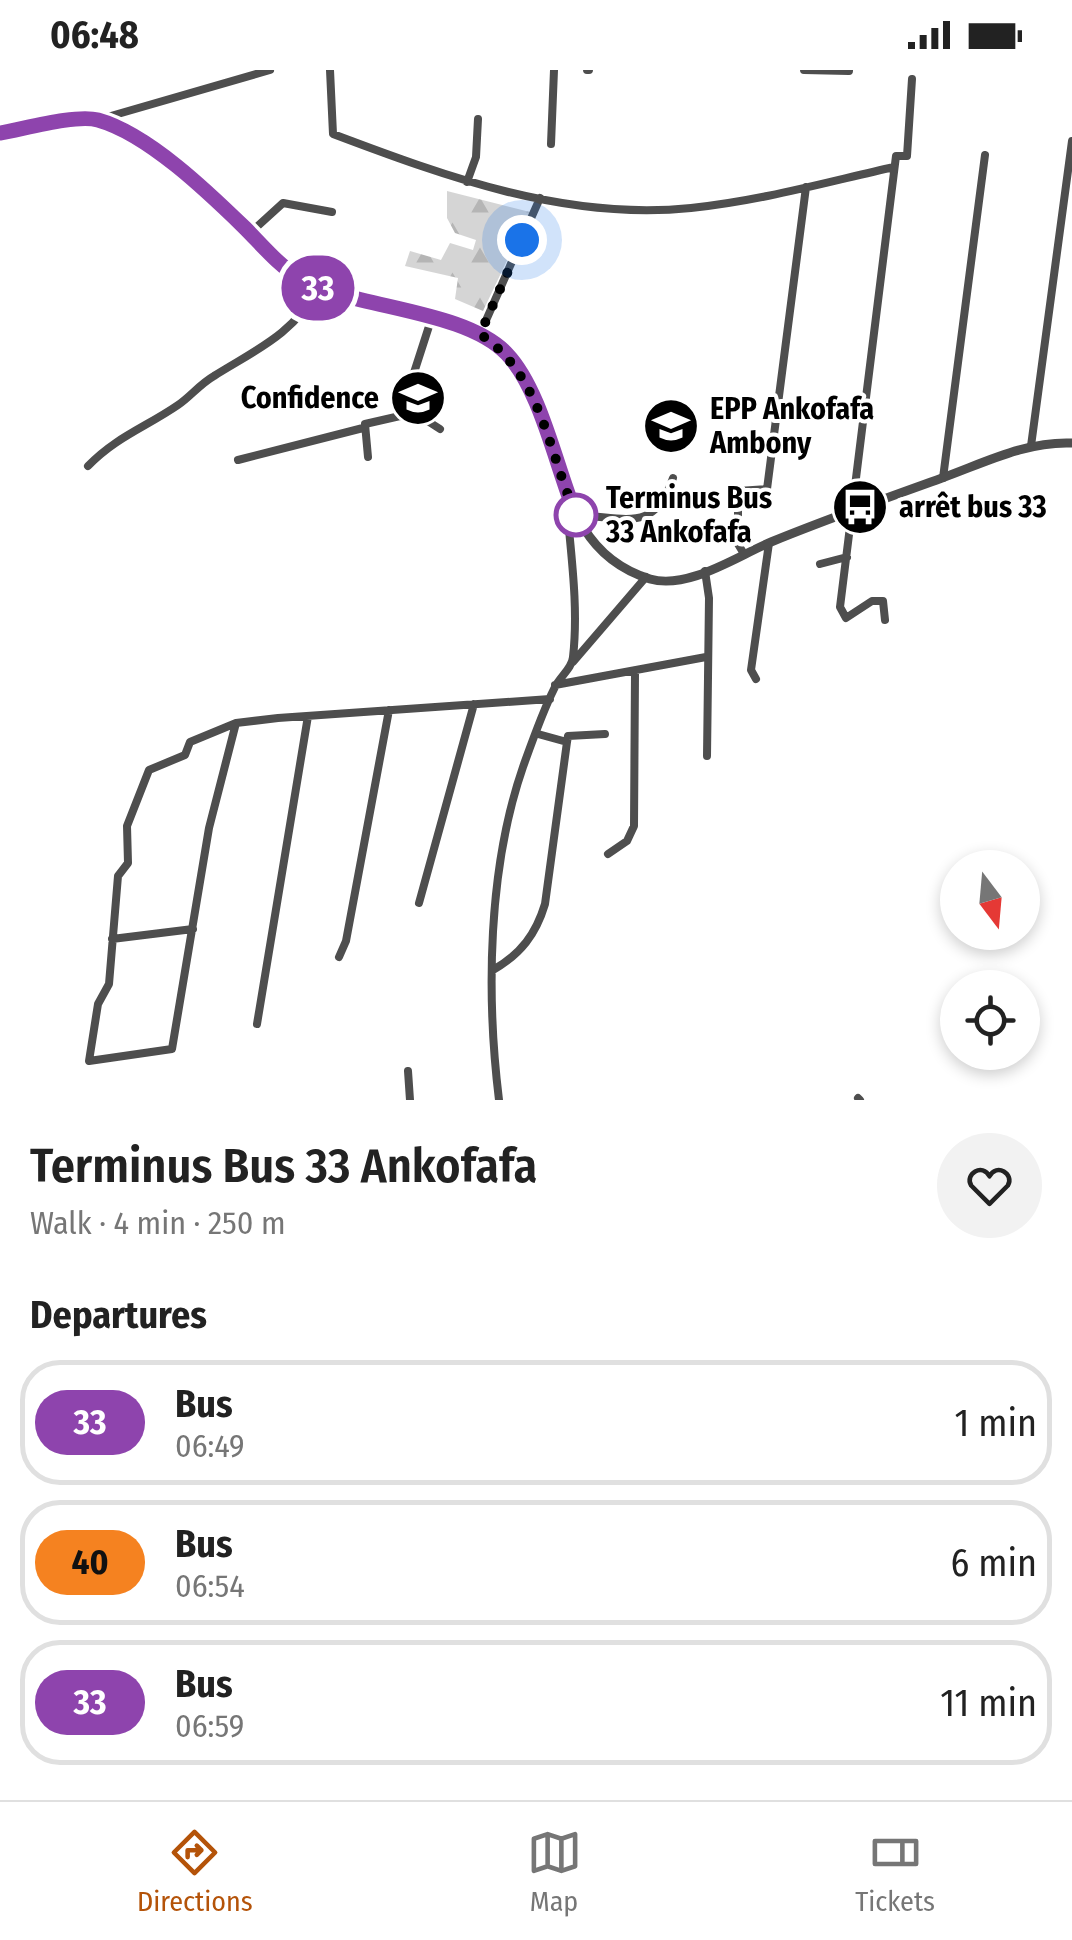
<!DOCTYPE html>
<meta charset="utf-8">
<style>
:root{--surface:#fff;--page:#f2f2f2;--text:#222;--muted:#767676;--line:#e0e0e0;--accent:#b45309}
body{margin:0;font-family:"Fira Sans Condensed",sans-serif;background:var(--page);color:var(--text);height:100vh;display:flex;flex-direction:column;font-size:38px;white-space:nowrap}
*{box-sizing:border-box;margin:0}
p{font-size:32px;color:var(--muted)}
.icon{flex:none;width:55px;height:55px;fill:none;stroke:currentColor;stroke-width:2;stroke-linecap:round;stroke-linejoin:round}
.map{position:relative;height:1030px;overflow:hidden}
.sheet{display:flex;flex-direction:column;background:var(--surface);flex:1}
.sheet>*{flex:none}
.badge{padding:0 20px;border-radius:32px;font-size:35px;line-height:65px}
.needle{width:65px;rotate:164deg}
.buttons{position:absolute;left:940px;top:780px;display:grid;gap:20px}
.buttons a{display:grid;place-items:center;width:100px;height:100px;border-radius:50%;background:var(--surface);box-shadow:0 5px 15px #0003;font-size:50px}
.you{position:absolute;width:50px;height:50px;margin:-25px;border:8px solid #fff;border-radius:50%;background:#1a73e8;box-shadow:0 0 0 15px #1a73e833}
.map>.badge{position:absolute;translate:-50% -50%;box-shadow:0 0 0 5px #fff}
h2{padding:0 30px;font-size:38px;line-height:90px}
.round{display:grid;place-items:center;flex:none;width:105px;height:105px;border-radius:52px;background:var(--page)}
.summary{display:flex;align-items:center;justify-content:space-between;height:170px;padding:0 30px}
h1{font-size:48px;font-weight:600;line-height:75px}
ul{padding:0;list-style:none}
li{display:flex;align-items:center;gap:30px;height:125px;margin:0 20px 15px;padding:0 10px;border:5px solid var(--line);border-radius:40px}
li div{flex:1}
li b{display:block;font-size:38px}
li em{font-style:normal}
li .badge{min-width:110px;font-weight:700;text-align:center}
.status{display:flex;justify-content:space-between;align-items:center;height:70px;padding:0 50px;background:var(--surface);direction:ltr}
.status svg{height:28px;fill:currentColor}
.dock{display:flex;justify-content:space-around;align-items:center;height:140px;border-top:2px solid var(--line);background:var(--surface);font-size:28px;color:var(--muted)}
.dock a{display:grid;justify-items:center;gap:5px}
.dock .on{color:var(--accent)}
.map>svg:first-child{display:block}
.forest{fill:url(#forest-firs)}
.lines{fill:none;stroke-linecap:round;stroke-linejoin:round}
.minor{stroke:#4e4e4e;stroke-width:8}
.tertiary{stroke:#4e4e4e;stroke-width:9}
.line-casing{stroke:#fff;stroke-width:22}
.line{stroke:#8e44ad;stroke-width:15}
.walk{stroke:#000;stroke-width:10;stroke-dasharray:0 18}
.stop-dot{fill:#fff;stroke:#8e44ad;stroke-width:5}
.labels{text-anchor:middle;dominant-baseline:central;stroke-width:8;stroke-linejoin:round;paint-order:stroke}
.poi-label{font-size:30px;font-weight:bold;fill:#000;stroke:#fff;text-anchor:start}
.stop-label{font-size:30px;font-weight:bold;fill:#000;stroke:#fff;text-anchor:start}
</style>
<div class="status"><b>06:48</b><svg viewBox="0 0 49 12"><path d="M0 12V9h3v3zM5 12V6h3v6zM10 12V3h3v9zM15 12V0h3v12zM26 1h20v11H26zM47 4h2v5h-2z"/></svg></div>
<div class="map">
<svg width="1072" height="1030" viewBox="0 0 1072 1030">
<defs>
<pattern id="forest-firs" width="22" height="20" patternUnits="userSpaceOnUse" patternTransform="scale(2.5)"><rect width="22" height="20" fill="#d5d5d5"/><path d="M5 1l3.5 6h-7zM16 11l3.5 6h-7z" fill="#b5b5b5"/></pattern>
</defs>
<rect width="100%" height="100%" fill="#fff"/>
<path class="forest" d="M 447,121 L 530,142 L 483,241 L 455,229 L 458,208 L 405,196 L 410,181 L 441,190 L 450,173 L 473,180 L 476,170 L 455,163 L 447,148 Z"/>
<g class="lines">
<path class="minor" d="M 330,0 L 333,64 C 447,107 567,151 691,138 C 760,131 827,112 894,97
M 587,0 L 589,0
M 804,0 L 849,1
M 97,50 L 270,0
M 551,74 L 554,0
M 467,112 L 476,87 L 478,49
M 250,163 L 283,133 L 332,142
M 480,264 L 540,128
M 400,346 L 426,350 L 440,359
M 1031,376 L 1072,71
M 368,387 L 365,354 L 400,346 L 431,250
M 238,390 L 363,358
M 88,396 C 116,367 146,357 178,335 C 190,327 200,314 214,306 C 257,279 293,265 318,218
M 943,408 L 985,85
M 576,445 C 626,447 654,464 673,408
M 744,484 L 738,474 L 738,421 L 767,419 L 806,117
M 820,494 L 847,487
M 705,501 L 709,528 L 707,686
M 885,550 L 883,531 L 872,531 L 846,548 L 840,537 L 896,86 L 907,86 L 912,9
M 573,592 L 646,507
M 756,609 L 751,600 L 769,473
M 555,615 L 706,587
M 236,653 L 209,758 L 172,979 L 89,991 L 98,934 L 109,914 L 118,806 L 128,793 L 127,756 L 149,700 L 185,685 L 190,672 L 236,653 L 278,648 L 550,629
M 538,664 L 567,672 L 568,666 L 605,664
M 608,784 L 627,771 L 634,756 L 635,603
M 419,833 L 474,634
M 112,869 L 193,859
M 339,887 L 346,871 L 389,640
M 493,900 C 521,884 536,864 545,834 L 567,672
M 257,954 L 308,646
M 408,1001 L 410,1030
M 858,1028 L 860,1030
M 499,1030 C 486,924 488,798 523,697 C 532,672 542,643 554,619 C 559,607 572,599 573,587 C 579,534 570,479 566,426"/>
<path class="tertiary" d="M 0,63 C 24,59 75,44 97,50 C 146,63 208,121 243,156 C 260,173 278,195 299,207 C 353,240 457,238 504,281 C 572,343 540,475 650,509 C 688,520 737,486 771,472 C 827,449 884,429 942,408 C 984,393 1026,371 1072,373"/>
</g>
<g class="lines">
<g class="line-casing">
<path id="line" d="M 0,63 C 24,59 76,44 98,50 C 148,64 208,122 245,158 C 262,175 280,197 301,209 C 355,239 465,239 507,284 C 541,320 556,397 576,445"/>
</g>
<use href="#line" class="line"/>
<path class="walk" d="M 522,170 L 480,264 C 542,306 548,381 576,445"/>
</g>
<defs>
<g id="school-disc" transform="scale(2.875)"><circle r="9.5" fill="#000" stroke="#fff"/><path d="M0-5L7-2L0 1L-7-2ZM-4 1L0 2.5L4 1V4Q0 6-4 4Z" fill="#fff"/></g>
<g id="bus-disc" transform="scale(2.875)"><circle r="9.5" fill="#000" stroke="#fff"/><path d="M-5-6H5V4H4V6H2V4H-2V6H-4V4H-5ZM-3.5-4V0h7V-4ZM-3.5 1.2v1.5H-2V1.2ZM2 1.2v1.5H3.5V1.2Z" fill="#fff"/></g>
</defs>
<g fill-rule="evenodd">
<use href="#school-disc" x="418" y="328"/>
<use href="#school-disc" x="671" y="356"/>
<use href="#bus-disc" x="860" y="437"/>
</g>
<circle class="stop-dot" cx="576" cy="445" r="20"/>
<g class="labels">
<g class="poi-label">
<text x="379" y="328" text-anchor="end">Confidence</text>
<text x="710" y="339">EPP Ankofafa<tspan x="710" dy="34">Ambony</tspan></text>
<text x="899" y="437">arrêt bus 33</text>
</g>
<g class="stop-label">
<text x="606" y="428">Terminus Bus<tspan x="606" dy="34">33 Ankofafa</tspan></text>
</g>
</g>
</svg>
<div class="buttons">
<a><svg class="needle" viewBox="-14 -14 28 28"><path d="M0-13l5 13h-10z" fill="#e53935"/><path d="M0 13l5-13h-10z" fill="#767676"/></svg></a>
<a><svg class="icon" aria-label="locate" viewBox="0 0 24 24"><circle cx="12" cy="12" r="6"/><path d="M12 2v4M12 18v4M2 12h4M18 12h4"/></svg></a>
</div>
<div class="you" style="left:522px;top:170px"></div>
<b class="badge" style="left:318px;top:218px;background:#8e44ad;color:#fff">33</b>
</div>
<section class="sheet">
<div class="summary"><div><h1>Terminus Bus 33 Ankofafa</h1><p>Walk · 4 min · 250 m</p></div><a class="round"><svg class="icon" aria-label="heart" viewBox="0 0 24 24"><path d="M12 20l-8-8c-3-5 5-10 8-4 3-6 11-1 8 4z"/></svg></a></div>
<h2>Departures</h2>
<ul>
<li><span class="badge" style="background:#8e44ad;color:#fff">33</span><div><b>Bus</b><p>06:49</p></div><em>1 min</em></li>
<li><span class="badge" style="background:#f58220;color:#111">40</span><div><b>Bus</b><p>06:54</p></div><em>6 min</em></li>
<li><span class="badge" style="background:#8e44ad;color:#fff">33</span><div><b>Bus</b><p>06:59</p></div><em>11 min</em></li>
</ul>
</section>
<nav class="dock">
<a class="on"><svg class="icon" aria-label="directions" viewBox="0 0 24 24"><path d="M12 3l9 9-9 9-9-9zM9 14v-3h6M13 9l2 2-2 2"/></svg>Directions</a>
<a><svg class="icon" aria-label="map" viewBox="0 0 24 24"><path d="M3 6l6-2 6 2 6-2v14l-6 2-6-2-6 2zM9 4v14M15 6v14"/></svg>Map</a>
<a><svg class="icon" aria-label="tickets" viewBox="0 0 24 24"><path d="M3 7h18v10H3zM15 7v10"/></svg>Tickets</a>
</nav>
